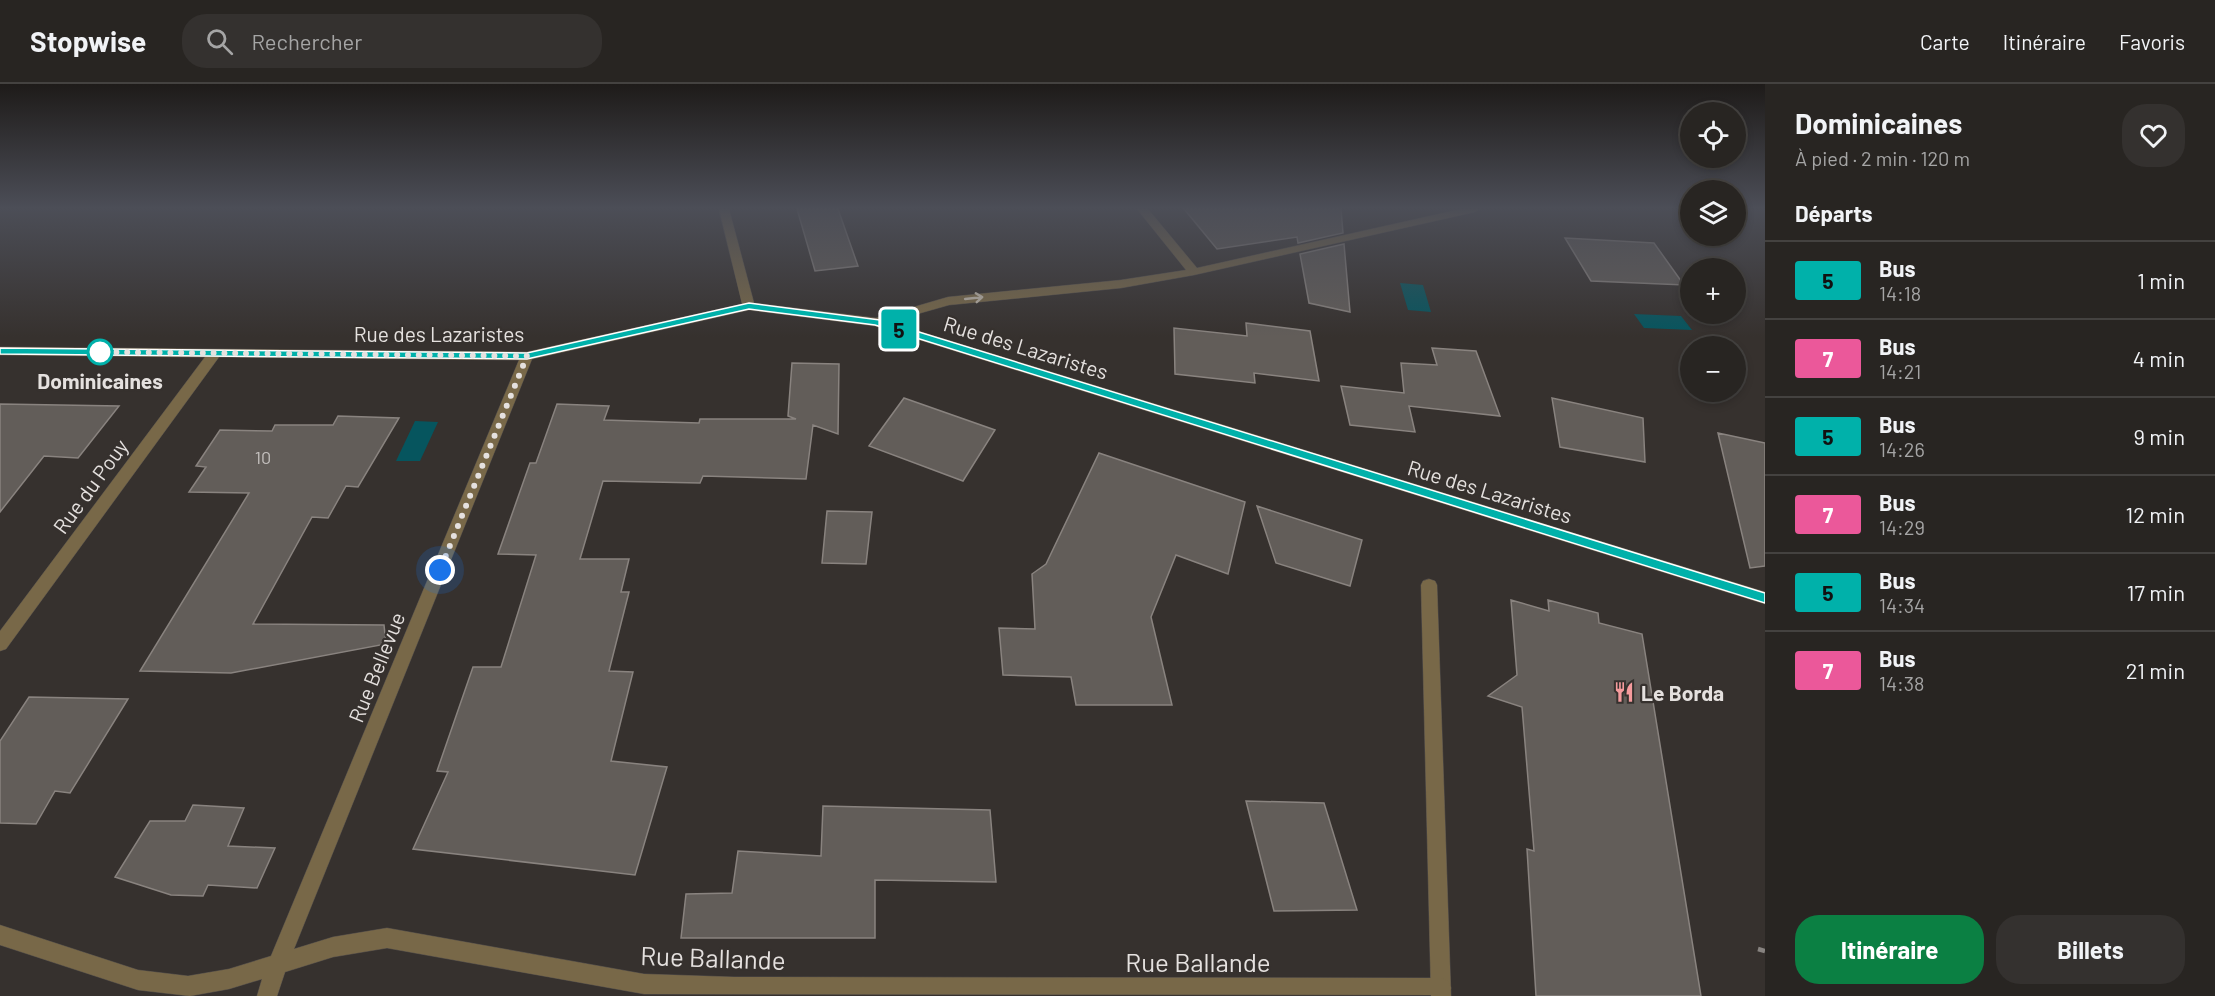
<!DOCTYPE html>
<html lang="fr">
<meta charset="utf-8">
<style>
:root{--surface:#282522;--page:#34312f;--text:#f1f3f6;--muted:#a5a5a5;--line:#444240;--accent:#0b8043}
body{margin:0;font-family:Barlow,sans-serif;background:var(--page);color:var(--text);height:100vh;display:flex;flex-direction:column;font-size:22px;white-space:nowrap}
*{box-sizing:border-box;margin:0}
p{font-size:20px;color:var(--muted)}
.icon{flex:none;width:33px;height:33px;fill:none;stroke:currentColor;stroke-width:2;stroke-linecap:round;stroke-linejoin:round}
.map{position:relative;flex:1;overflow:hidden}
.details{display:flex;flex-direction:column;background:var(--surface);width:450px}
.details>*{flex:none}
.badge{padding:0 12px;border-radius:4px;font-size:21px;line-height:39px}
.tools{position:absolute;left:1680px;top:18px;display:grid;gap:12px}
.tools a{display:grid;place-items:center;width:66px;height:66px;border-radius:50%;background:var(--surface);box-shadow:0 3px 9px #0003,0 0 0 2px var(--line);font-size:30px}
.you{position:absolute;width:30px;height:30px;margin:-15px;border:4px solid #fff;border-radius:50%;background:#1a73e8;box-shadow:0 0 0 9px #1a73e833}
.map>.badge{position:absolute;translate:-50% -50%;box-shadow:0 0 0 3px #fff}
h2{padding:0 30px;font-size:22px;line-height:54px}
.round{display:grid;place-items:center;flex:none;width:63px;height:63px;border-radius:24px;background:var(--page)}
.summary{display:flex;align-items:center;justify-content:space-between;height:102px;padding:0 30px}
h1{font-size:28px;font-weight:700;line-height:45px}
.primary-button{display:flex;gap:12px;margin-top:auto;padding:12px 30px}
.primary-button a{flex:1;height:69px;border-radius:24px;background:var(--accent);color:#fff;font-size:24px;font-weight:700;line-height:69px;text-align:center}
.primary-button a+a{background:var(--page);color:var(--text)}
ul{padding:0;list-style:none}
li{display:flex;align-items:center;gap:18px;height:78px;padding:0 30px;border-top:2px solid var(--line)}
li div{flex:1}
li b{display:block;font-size:22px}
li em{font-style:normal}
li .badge{min-width:66px;font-weight:700;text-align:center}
header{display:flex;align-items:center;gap:36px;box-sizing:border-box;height:84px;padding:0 30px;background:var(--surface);border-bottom:2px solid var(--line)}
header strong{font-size:28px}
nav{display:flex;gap:33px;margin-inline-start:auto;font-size:21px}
.search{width:420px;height:54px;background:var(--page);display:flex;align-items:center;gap:15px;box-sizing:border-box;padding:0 21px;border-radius:24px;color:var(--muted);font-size:22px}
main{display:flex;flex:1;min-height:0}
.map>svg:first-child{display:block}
.water{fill:#06555e}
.building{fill:#625d59;stroke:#89837f;stroke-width:1.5}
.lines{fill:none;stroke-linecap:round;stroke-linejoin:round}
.service-casing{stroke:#524d4a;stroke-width:1}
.minor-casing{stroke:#524d4a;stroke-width:1}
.path{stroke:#878380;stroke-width:4.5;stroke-dasharray:8 4;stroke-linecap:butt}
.service{fill:#786848;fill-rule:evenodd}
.minor{fill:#786848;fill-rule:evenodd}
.oneway{stroke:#bfb7aa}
.line{fill:#00b1aa;stroke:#fff;stroke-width:1.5}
.walk{stroke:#e5e1df;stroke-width:6;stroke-dasharray:0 10.8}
.stop-dot{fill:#fff;stroke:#00b1aa;stroke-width:3}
.labels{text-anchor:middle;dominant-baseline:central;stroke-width:4.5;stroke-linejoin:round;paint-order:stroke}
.number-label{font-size:18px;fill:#c4c0be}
.street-label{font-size:21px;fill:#e5e1df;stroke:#36312e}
.stop-label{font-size:21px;font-weight:bold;fill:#e5e1df;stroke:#36312e}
.poi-label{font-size:21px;font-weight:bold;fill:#e5e1df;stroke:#36312e;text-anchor:start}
.near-street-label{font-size:26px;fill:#e5e1df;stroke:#36312e}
</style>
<header>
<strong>Stopwise</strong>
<div class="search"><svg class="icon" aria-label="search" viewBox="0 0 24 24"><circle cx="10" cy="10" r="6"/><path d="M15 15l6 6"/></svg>Rechercher</div>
<nav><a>Carte</a><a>Itinéraire</a><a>Favoris</a></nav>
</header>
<main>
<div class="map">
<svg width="1765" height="912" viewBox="0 0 1765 912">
<rect width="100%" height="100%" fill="#36312e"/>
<path class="water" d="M 1400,199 L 1423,201 L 1431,228 L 1408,226 Z
M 1634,230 L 1681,232 L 1692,246 L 1644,244 Z
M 415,337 L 438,338 L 420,377 L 396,377 Z"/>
<path class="building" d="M 797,125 L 838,125 L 858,182 L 815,187 Z
M 1184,125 L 1341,125 L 1343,149 L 1298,159 L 1297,153 L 1217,165 Z
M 1565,154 L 1654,159 L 1684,201 L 1591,197 Z
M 1344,160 L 1350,228 L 1309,219 L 1300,170 Z
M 1246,239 L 1310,247 L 1319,297 L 1254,289 L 1255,299 L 1175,290 L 1174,244 L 1247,252 Z
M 1432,264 L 1476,267 L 1500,332 L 1409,322 L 1415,348 L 1350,341 L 1341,302 L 1404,309 L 1401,279 L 1437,281 Z
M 792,279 L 839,280 L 838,350 L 813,341 L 806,395 L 703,392 L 700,399 L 603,397 L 580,475 L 629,475 L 621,508 L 629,508 L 609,587 L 633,588 L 611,677 L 667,683 L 635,791 L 413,765 L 448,688 L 437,687 L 473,583 L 501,583 L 536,471 L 498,470 L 530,379 L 536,379 L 557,320 L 609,322 L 604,336 L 699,339 L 700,335 L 796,335 L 788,332 Z
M 904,314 L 995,346 L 963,397 L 869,362 Z
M 1552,314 L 1643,334 L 1645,378 L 1560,363 Z
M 0,320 L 119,322 L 78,374 L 44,372 L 0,428 Z
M 338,332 L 399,334 L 358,403 L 346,402 L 328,434 L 312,433 L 253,540 L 384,541 L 386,560 L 231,589 L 140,587 L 249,409 L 189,408 L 206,383 L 196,382 L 220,346 L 272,347 L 275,341 L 333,341 Z
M 1718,349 L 1765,359 L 1765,482 L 1750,484 Z
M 1099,369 L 1245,418 L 1228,490 L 1176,471 L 1151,533 L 1172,621 L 1076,621 L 1071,593 L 1003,591 L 999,544 L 1035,545 L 1032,490 L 1046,480 Z
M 1257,422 L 1362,456 L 1350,502 L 1276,479 Z
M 827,427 L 872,428 L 866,480 L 822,479 Z
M 1511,516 L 1549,527 L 1548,516 L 1598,529 L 1599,539 L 1642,550 L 1701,912 L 1536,912 L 1527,765 L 1534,767 L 1522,623 L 1488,612 L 1517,591 Z
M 29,613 L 128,615 L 70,709 L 55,707 L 36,740 L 0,739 L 0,657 Z
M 1246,717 L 1324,719 L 1357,826 L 1274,827 Z
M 193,721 L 244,724 L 228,762 L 275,764 L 257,804 L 208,801 L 203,812 L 171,811 L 115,793 L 150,737 L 185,737 Z
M 823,722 L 990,726 L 996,798 L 875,796 L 875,854 L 681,854 L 686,810 L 732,809 L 738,767 L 821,772 Z"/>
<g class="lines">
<g class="service-casing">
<path id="service" d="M 1429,495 L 1435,497 L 1437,501 L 1451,912 L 1431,912 L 1421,501 L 1423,497 Z"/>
</g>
<g class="minor-casing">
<path id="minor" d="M 719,125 L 729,125 L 754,219 L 876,234 L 948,213 L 1121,196 L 1186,186 L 1137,125 L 1148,125 L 1197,184 L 1461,125 L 1480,125 L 1475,128 L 1194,191 L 1121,204 L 949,221 L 889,238 L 1765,508 L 1765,520 L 875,242 L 749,226 L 532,275 L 294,865 L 333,853 L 387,844 L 644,890 L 734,893 L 1441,894 L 1448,897 L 1451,904 L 1448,911 L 644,910 L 387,864 L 333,873 L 285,888 L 277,912 L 257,912 L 262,895 L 229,905 L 190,912 L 138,906 L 0,861 L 0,841 L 138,886 L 188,892 L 229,885 L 271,872 L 519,276 L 219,273 L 6,565 L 0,567 L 0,547 L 205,273 L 0,271 L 0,263 L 527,268 L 742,220 Z"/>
</g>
<path class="path" d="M 1758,865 L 1765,867"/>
<use href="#service" class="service"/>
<use href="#minor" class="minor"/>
</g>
<defs><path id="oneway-shaft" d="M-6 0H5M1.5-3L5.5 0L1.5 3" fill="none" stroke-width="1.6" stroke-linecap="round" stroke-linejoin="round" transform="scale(1.5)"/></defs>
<use class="oneway" href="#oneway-shaft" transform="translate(974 214) rotate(-6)"/>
<linearGradient id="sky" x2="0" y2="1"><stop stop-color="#1e1b19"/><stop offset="0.49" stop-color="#4c4e57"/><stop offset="1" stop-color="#4c4e57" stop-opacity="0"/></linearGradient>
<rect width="1765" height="253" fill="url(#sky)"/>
<path class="line" d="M 749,219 L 880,236 L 1765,509 L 1765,519 L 875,241 L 749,225 L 527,275 L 0,270 L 0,264 L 527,269 Z"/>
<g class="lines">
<path class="walk" d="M 100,268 L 92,268 L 527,272 L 440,486"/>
</g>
<defs>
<g id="restaurant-bare" transform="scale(1.62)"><path d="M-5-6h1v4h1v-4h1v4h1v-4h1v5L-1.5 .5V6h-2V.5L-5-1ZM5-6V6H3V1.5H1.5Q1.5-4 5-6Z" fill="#f59b9d" stroke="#36312e" stroke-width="2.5" paint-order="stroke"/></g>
</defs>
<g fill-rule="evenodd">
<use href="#restaurant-bare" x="1624" y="608"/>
</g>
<circle class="stop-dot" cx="100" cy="268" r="12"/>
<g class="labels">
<g class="number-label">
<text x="263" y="373">10</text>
</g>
<g class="street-label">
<text x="439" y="249">Rue des Lazaristes</text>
<text transform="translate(1026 263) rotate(17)">Rue des Lazaristes</text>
<text transform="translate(90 402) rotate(-54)">Rue du Pouy</text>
<text transform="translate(1490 407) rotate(17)">Rue des Lazaristes</text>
<text transform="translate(376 583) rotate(-68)">Rue Bellevue</text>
</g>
<g class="stop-label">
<text x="100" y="296">Dominicaines</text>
</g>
<g class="poi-label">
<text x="1641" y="608">Le Borda</text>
</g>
<g class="near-street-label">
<text transform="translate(713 873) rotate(2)">Rue Ballande</text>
<text x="1198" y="877">Rue Ballande</text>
</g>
</g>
</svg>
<div class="tools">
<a><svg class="icon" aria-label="locate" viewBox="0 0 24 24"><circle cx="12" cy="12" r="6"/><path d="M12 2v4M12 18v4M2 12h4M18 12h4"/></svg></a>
<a><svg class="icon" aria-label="layers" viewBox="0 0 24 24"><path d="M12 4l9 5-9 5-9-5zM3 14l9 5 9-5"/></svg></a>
<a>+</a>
<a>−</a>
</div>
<div class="you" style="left:440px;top:486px"></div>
<b class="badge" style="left:899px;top:245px;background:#00b1aa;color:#111">5</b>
</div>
<section class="details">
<div class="summary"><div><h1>Dominicaines</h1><p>À pied · 2 min · 120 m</p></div><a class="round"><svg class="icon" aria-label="heart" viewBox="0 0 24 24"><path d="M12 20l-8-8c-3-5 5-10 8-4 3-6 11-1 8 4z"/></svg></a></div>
<h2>Départs</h2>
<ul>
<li><span class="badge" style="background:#00b1aa;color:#111">5</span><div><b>Bus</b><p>14:18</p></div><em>1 min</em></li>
<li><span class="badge" style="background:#eb589a;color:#fff">7</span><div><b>Bus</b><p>14:21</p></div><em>4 min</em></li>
<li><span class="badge" style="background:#00b1aa;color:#111">5</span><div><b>Bus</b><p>14:26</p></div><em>9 min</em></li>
<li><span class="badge" style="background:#eb589a;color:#fff">7</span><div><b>Bus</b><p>14:29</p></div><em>12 min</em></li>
<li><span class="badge" style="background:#00b1aa;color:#111">5</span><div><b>Bus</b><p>14:34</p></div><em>17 min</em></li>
<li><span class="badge" style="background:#eb589a;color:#fff">7</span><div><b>Bus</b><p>14:38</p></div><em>21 min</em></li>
</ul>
<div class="primary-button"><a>Itinéraire</a><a>Billets</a></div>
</section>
</main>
